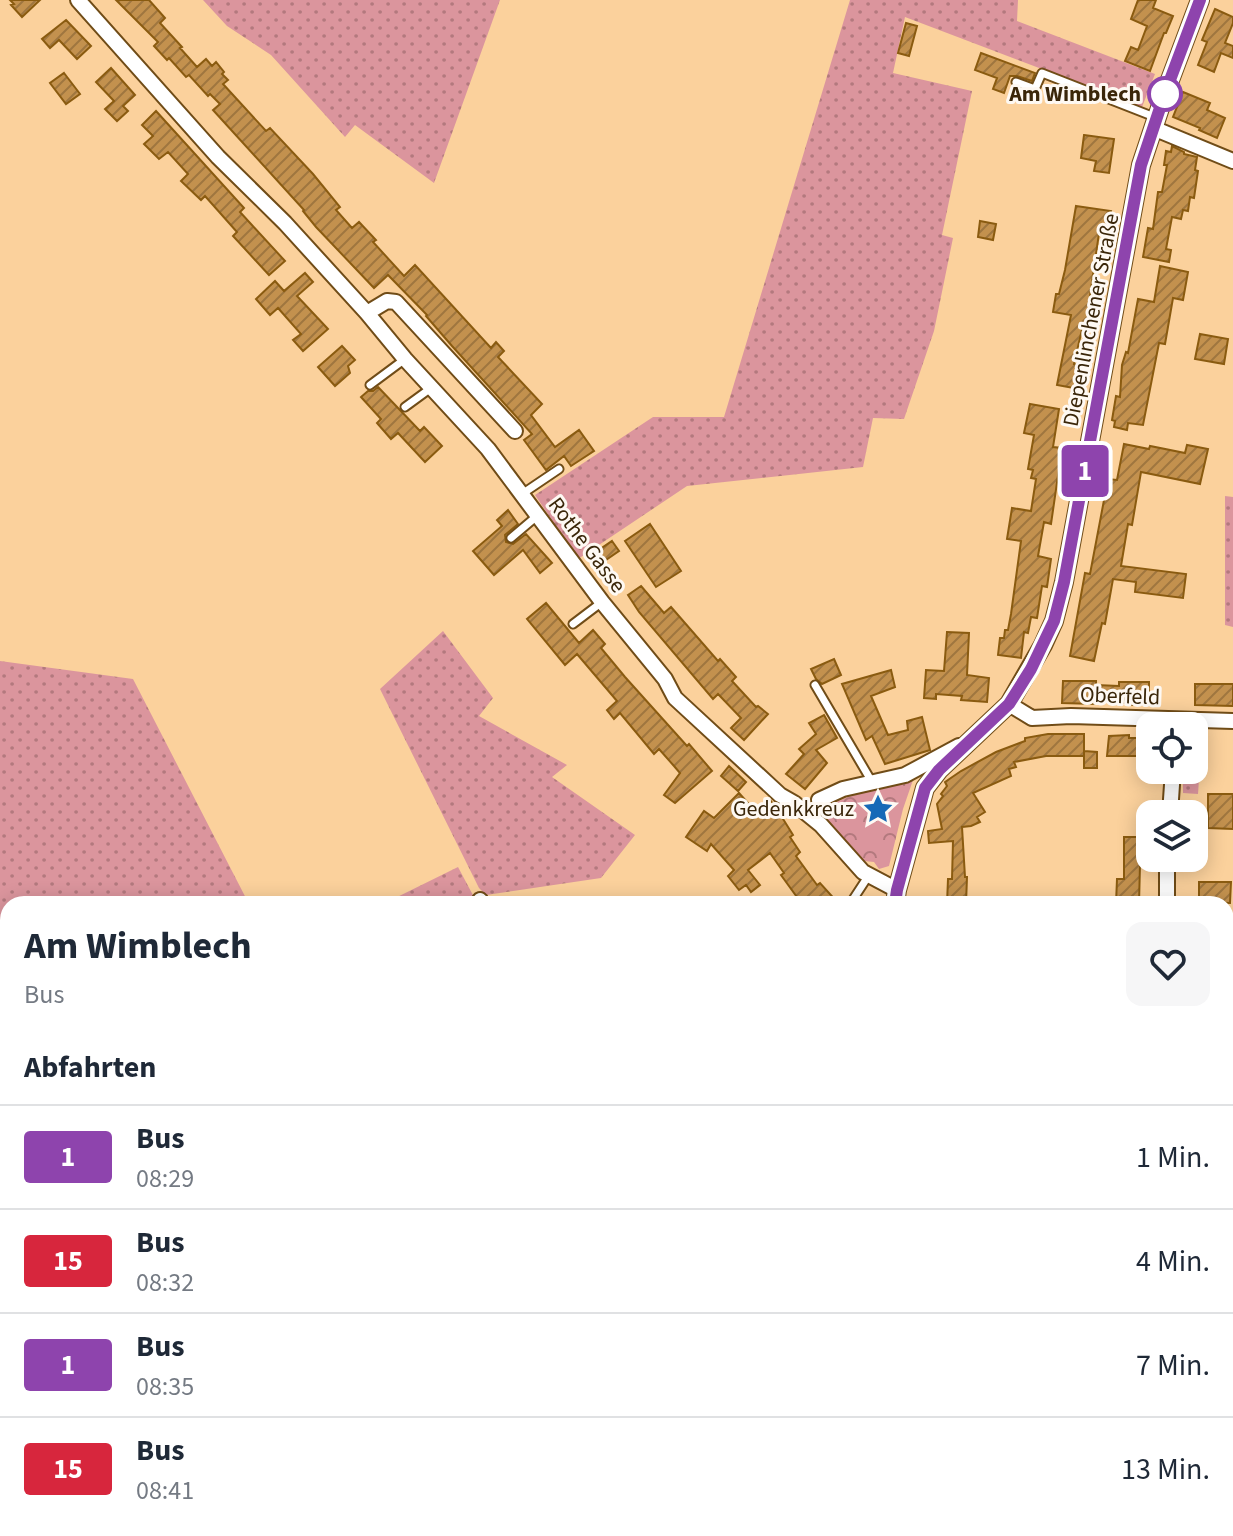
<!DOCTYPE html>
<html lang="de">
<meta charset="utf-8">
<style>
:root{--surface:#fff;--page:#f6f6f7;--text:#1f2937;--muted:#747a83;--line:#e0e1e3}
body{margin:0;font-family:"Source Sans 3",sans-serif;background:var(--page);color:var(--text);height:100vh;display:flex;flex-direction:column;font-size:30px;white-space:nowrap}
*{box-sizing:border-box;margin:0}
p{font-size:26px;color:var(--muted)}
.icon{flex:none;width:44px;height:44px;fill:none;stroke:currentColor;stroke-width:2;stroke-linecap:round;stroke-linejoin:round}
.map{position:relative;flex:1;overflow:hidden}
.drawer{position:absolute;left:0px;top:896px;width:1234px;height:640px;display:flex;flex-direction:column;background:var(--surface);border-radius:24px 24px 0 0;box-shadow:0 4px 20px #0003}
.drawer>*{flex:none}
.badge{padding:0 16px;border-radius:6px;font-size:28px;line-height:52px}
.buttons{position:absolute;left:1136px;top:712px;display:grid;gap:16px}
.buttons a{display:grid;place-items:center;width:72px;height:72px;border-radius:16px;background:var(--surface);box-shadow:0 4px 20px #0003;font-size:40px}
.map>.badge{position:absolute;translate:-50% -50%;box-shadow:0 0 0 4px #fff}
h2{padding:0 24px;font-size:30px;line-height:72px}
.round{display:grid;place-items:center;flex:none;width:84px;height:84px;border-radius:16px;background:var(--page)}
.summary{display:flex;align-items:center;justify-content:space-between;height:136px;padding:0 24px}
h1{font-size:38px;font-weight:700;line-height:60px}
ul{padding:0;list-style:none}
li{display:flex;align-items:center;gap:24px;height:104px;padding:0 24px;border-top:2px solid var(--line)}
li div{flex:1}
li b{display:block;font-size:30px}
li em{font-style:normal}
li .badge{min-width:88px;font-weight:700;text-align:center}
.map>svg:first-child{display:block}
.grass{fill:url(#grass-dots)}
.park{fill:url(#park-crowns)}
.building{fill:url(#building-hatch);stroke:#8a5b10;stroke-width:2}
.lines{fill:none;stroke-linecap:round;stroke-linejoin:round}
.service-casing{stroke:#704c17;stroke-width:11}
.minor-casing{stroke:#704c17;stroke-width:18}
.tertiary-casing{stroke:#704c17;stroke-width:20}
.secondary-casing{stroke:#704c17;stroke-width:22}
.service{stroke:#fff;stroke-width:7}
.minor{stroke:#fff;stroke-width:14}
.tertiary{stroke:#fff;stroke-width:16}
.secondary{stroke:#fff;stroke-width:18}
.line-casing{stroke:#fff;stroke-width:18}
.line{stroke:#8e44ad;stroke-width:12}
.stop-dot{fill:#fff;stroke:#8e44ad;stroke-width:4}
.labels{text-anchor:middle;dominant-baseline:central;stroke-width:6;stroke-linejoin:round;paint-order:stroke}
.stop-label{font-size:22px;font-weight:bold;fill:#3a2609;stroke:#fef9f3;text-anchor:end}
.street-label{font-size:22px;fill:#3a2609;stroke:#fef9f3}
.poi-label{font-size:22px;fill:#3a2609;stroke:#fef9f3;text-anchor:end}
</style>
<div class="map">
<svg width="1233" height="1536" viewBox="0 0 1233 1536">
<defs>
<pattern id="grass-dots" width="8" height="8" patternUnits="userSpaceOnUse" patternTransform="scale(2)"><rect width="8" height="8" fill="#db959d"/><path d="M2 2h.1M6 6h.1" fill="none" stroke="#b3797e" stroke-width="1.8" stroke-linecap="round"/></pattern>
<pattern id="park-crowns" width="20" height="18" patternUnits="userSpaceOnUse" patternTransform="scale(2)"><rect width="20" height="18" fill="#db959d"/><path d="M2 6a3 3 0 1 1 6 0M12 15a3 3 0 1 1 6 0" fill="none" stroke="#b3797e"/></pattern>
<pattern id="building-hatch" width="6" height="6" patternUnits="userSpaceOnUse" patternTransform="scale(2)"><rect width="6" height="6" fill="#c3914e"/><path d="M-1 1l2-2M0 6l6-6M5 7l2-2" fill="none" stroke="#9f763f"/></pattern>
</defs>
<rect width="100%" height="100%" fill="#fbd19c"/>
<path class="grass" d="M 203,0 L 500,0 L 434,183 L 355,125 L 345,137 L 271,55 L 227,26 Z
M 850,0 L 1018,0 L 1017,21 L 1155,74 L 1142,107 L 905,17 L 893,73 L 972,91 L 942,235 L 953,238 L 934,331 L 904,419 L 873,418 L 863,467 L 687,486 L 578,559 L 535,495 L 653,417 L 724,417 Z
M 1225,496 L 1233,497 L 1233,627 L 1225,625 Z
M 443,631 L 493,698 L 479,716 L 567,765 L 552,777 L 635,835 L 601,878 L 486,895 L 479,888 L 380,689 Z
M 0,661 L 133,679 L 249,904 L 8,904 L 8,945 L 0,944 Z
M 1194,753 L 1203,762 L 1204,778 L 1199,779 L 1198,794 L 1183,793 L 1183,770 L 1194,770 Z
M 458,867 L 475,899 L 464,904 L 383,904 Z
M 0,954 L 8,955 L 8,1185 L 0,1184 Z
M 130,1528 L 216,1528 L 214,1536 L 168,1536 Z"/>
<path class="park" d="M 913,780 L 903,809 L 889,866 L 879,869 L 874,862 L 864,861 L 820,812 C 848,792 880,788 913,780 Z
M 0,1402 L 8,1403 L 8,1517 L 5,1536 L 0,1536 Z"/>
<path class="building" d="M 10,0 L 40,0 L 22,17 L 11,5 L 14,4 Z
M 116,0 L 149,0 L 165,18 L 160,23 L 182,47 L 180,48 L 197,67 L 206,59 L 212,66 L 216,62 L 224,72 L 222,74 L 228,80 L 223,84 L 266,131 L 270,128 L 313,174 L 340,207 L 336,210 L 352,228 L 359,222 L 376,240 L 373,242 L 404,276 L 415,265 L 491,348 L 496,342 L 504,351 L 498,357 L 542,404 L 531,415 L 555,447 L 579,430 L 594,451 L 571,466 L 564,456 L 546,470 L 524,440 L 532,434 L 452,346 L 426,316 L 427,315 L 388,275 L 374,288 L 316,227 L 303,211 L 304,210 L 213,110 L 220,104 L 210,94 L 208,96 L 189,75 L 186,77 L 169,58 L 167,60 L 154,46 L 158,42 Z
M 1138,0 L 1156,0 L 1153,8 L 1173,16 L 1166,33 L 1164,33 L 1150,71 L 1125,61 L 1131,47 L 1138,50 L 1147,26 L 1131,19 Z
M 1215,9 L 1233,17 L 1233,23 L 1225,43 L 1233,46 L 1233,58 L 1221,53 L 1214,72 L 1198,65 L 1207,42 L 1202,40 Z
M 66,20 L 91,46 L 77,59 L 59,40 L 50,48 L 42,39 Z
M 906,23 L 917,26 L 909,56 L 898,53 Z
M 981,53 L 1035,73 L 1032,81 L 1017,76 L 1010,76 L 1004,93 L 993,89 L 997,78 L 975,70 Z
M 111,68 L 135,95 L 123,106 L 128,111 L 117,121 L 105,109 L 114,101 L 96,82 Z
M 64,73 L 80,94 L 66,104 L 50,83 Z
M 1183,92 L 1210,103 L 1207,110 L 1225,118 L 1217,138 L 1199,130 L 1200,128 L 1173,117 Z
M 156,111 L 244,208 L 240,212 L 285,261 L 269,275 L 233,236 L 237,232 L 205,196 L 201,200 L 181,181 L 188,174 L 168,152 L 159,159 L 144,144 L 153,136 L 142,125 Z
M 1084,135 L 1114,139 L 1109,173 L 1094,171 L 1096,161 L 1081,158 Z
M 1172,146 L 1184,152 L 1184,154 L 1197,157 L 1195,170 L 1198,171 L 1194,198 L 1190,197 L 1188,211 L 1183,210 L 1181,219 L 1172,217 L 1166,249 L 1171,250 L 1169,262 L 1143,257 L 1148,228 L 1153,229 L 1158,192 L 1162,192 L 1167,165 L 1164,165 L 1166,151 L 1171,152 Z
M 1076,206 L 1111,211 L 1107,234 L 1099,233 L 1090,296 L 1096,297 L 1091,326 L 1083,325 L 1074,364 L 1078,365 L 1074,388 L 1057,385 L 1071,315 L 1053,312 L 1056,294 L 1059,294 L 1065,270 Z
M 980,221 L 996,224 L 993,240 L 978,237 Z
M 1160,266 L 1188,272 L 1183,300 L 1173,298 L 1165,344 L 1159,343 L 1143,425 L 1128,423 L 1127,430 L 1114,427 L 1115,421 L 1112,420 L 1116,396 L 1120,397 L 1122,365 L 1126,352 L 1128,353 L 1138,299 L 1154,302 Z
M 305,273 L 313,282 L 297,296 L 328,329 L 303,351 L 293,340 L 301,334 L 278,308 L 270,315 L 256,299 L 275,281 L 284,291 Z
M 1200,334 L 1228,339 L 1224,364 L 1195,359 Z
M 342,346 L 355,360 L 348,366 L 350,373 L 335,386 L 318,367 Z
M 378,387 L 420,431 L 424,427 L 442,446 L 425,462 L 398,433 L 391,439 L 377,423 L 381,419 L 361,397 L 368,391 L 373,391 Z
M 1030,404 L 1059,409 L 1053,447 L 1062,448 L 1051,524 L 1044,522 L 1038,556 L 1051,559 L 1047,587 L 1042,586 L 1037,618 L 1031,617 L 1028,633 L 1024,632 L 1021,658 L 998,655 L 1000,638 L 1004,638 L 1005,630 L 1008,630 L 1011,614 L 1021,541 L 1007,539 L 1012,508 L 1031,511 L 1036,479 L 1031,478 L 1033,470 L 1028,469 L 1034,435 L 1024,433 Z
M 1124,444 L 1149,449 L 1150,446 L 1185,453 L 1187,445 L 1208,449 L 1200,484 L 1141,472 L 1132,525 L 1128,524 L 1121,566 L 1186,574 L 1183,598 L 1135,592 L 1136,582 L 1113,579 L 1105,624 L 1102,623 L 1094,661 L 1070,656 L 1085,573 L 1090,574 L 1108,479 L 1117,480 Z
M 508,510 L 518,524 L 505,535 L 506,542 L 513,544 L 526,534 L 552,563 L 540,573 L 523,550 L 494,575 L 473,551 L 502,526 L 497,520 Z
M 650,524 L 681,571 L 656,587 L 625,541 Z
M 612,541 L 619,551 L 597,566 L 590,556 Z
M 641,586 L 664,613 L 671,607 L 718,661 L 720,659 L 736,677 L 732,681 L 756,707 L 758,706 L 768,714 L 744,740 L 731,728 L 741,718 L 718,694 L 713,699 L 639,612 L 628,595 Z
M 546,603 L 579,643 L 593,630 L 605,644 L 601,648 L 625,677 L 687,746 L 689,744 L 712,771 L 675,803 L 664,795 L 680,773 L 674,766 L 659,749 L 654,754 L 620,713 L 614,719 L 607,710 L 617,701 L 577,654 L 565,665 L 527,619 Z
M 947,632 L 969,633 L 967,675 L 989,678 L 987,702 L 961,700 L 962,696 L 936,694 L 936,699 L 924,698 L 926,670 L 944,671 Z
M 834,659 L 841,675 L 822,684 L 816,679 L 811,669 Z
M 891,670 L 895,687 L 871,696 L 888,735 L 908,730 L 907,721 L 922,717 L 930,750 L 885,764 L 872,736 L 866,740 L 842,684 Z
M 1063,681 L 1096,681 L 1096,685 L 1119,686 L 1119,682 L 1149,682 L 1149,705 L 1128,705 L 1128,703 L 1119,703 L 1119,699 L 1095,698 L 1095,704 L 1062,703 Z
M 1195,684 L 1233,684 L 1233,706 L 1195,705 Z
M 824,715 L 837,738 L 816,750 L 827,763 L 805,789 L 786,774 L 804,754 L 799,749 L 816,734 L 809,723 Z
M 1048,734 L 1084,734 L 1084,756 L 1046,756 L 1014,762 L 1016,767 L 1009,769 L 1011,776 L 973,793 L 985,812 L 977,817 L 980,822 L 971,826 L 962,827 L 965,877 L 967,877 L 966,904 L 947,904 L 948,879 L 952,879 L 953,841 L 929,843 L 928,831 L 942,829 L 937,804 L 943,796 L 941,794 L 947,786 L 945,782 L 961,771 L 996,752 L 1025,741 L 1025,738 Z
M 1129,735 L 1129,738 L 1144,738 L 1145,756 L 1107,756 L 1109,736 Z
M 1084,751 L 1097,752 L 1097,768 L 1084,768 Z
M 729,766 L 746,782 L 738,791 L 721,776 Z
M 739,793 L 755,811 L 769,799 L 775,806 L 793,835 L 790,837 L 800,852 L 796,856 L 817,885 L 820,883 L 839,904 L 802,904 L 781,875 L 784,873 L 770,853 L 748,870 L 760,885 L 751,892 L 746,885 L 739,890 L 728,876 L 734,870 L 711,844 L 707,851 L 686,837 L 704,811 L 714,818 Z
M 1208,794 L 1233,794 L 1233,829 L 1208,828 Z
M 1124,837 L 1140,837 L 1140,843 L 1147,844 L 1146,865 L 1140,865 L 1139,904 L 1116,904 L 1117,879 L 1124,879 Z
M 1199,882 L 1231,882 L 1230,903 L 1199,902 Z"/>
<g class="lines">
<g class="service-casing">
<path id="service" d="M 1016,82 L 1035,89 L 1042,73 L 1157,118
M 370,385 L 405,359
M 405,407 L 431,388
M 522,494 L 559,469
M 511,538 L 537,516
M 573,624 L 602,602
M 815,685 L 872,782
M 850,904 L 869,875
M 258,1528 L 263,1536
M 726,1528 L 729,1536"/>
</g>
<g class="minor-casing">
<path id="minor" d="M 78,0 L 218,157 L 285,223 L 367,313 L 405,359 L 488,449 L 602,602 L 665,679 L 675,698 L 780,795 L 794,803 L 821,825 L 863,872 L 897,890
M 1153,128 L 1233,161
M 367,313 L 387,301 L 396,302 L 515,431
M 1009,704 L 1032,718 L 1071,716 L 1233,721
M 819,800 L 843,789 L 905,775 L 959,746
M 1170,814 L 1173,770
M 1167,858 L 1167,904
M 480,900 L 481,904
M 1226,1116 L 1233,1115
M 478,1528 L 487,1536
M 825,1536 L 835,1528"/>
</g>
<g class="tertiary-casing">
<path id="tertiary" d="M 895,904 L 897,890 L 925,788 L 939,770 L 1009,704 L 1043,645 L 1054,621 L 1064,582 L 1141,165 L 1164,96 L 1200,0
M 842,1528 L 844,1536"/>
</g>
<g class="secondary-casing">
<path id="secondary" d="M 1226,1514 L 1233,1512
M 0,1521 L 8,1522
M 50,1528 L 93,1536
M 1151,1536 L 1178,1528"/>
</g>
<use href="#service" class="service"/>
<use href="#minor" class="minor"/>
<use href="#tertiary" class="tertiary"/>
<use href="#secondary" class="secondary"/>
</g>
<g class="lines">
<g class="line-casing">
<path id="line" d="M 895,904 L 897,890 L 925,788 L 939,770 L 1009,704 L 1031,669 L 1054,621 L 1064,582 L 1141,165 L 1164,96 L 1200,0"/>
</g>
<use href="#line" class="line"/>
</g>
<defs>
<g id="sight-bare" transform="scale(2.4)"><path d="M0-6L1.8-2.2L6-1.7L2.9 1.2L3.7 5.4L0 3.3L-3.7 5.4L-2.9 1.2L-6-1.7L-1.8-2.2Z" fill="#1669b7" stroke="#fef9f3" stroke-width="2.5" paint-order="stroke"/></g>
</defs>
<g fill-rule="evenodd">
<use href="#sight-bare" x="878" y="809"/>
</g>
<circle class="stop-dot" cx="1165" cy="94" r="16"/>
<g class="labels">
<g class="stop-label">
<text x="1141" y="94">Am Wimblech</text>
</g>
<g class="street-label">
<text transform="translate(1091 320) rotate(-79)">Diepenlinchener Straße</text>
<text transform="translate(587 545) rotate(53)">Rothe Gasse</text>
<text transform="translate(1120 696) rotate(2)">Oberfeld</text>
</g>
<g class="poi-label">
<text x="854" y="809">Gedenkkreuz</text>
</g>
</g>
</svg>
<div class="buttons">
<a><svg class="icon" aria-label="locate" viewBox="0 0 24 24"><circle cx="12" cy="12" r="6"/><path d="M12 2v4M12 18v4M2 12h4M18 12h4"/></svg></a>
<a><svg class="icon" aria-label="layers" viewBox="0 0 24 24"><path d="M12 4l9 5-9 5-9-5zM3 14l9 5 9-5"/></svg></a>
</div>
<b class="badge" style="left:1085px;top:471px;background:#8e44ad;color:#fff">1</b>
<section class="drawer">
<div class="summary"><div><h1>Am Wimblech</h1><p>Bus</p></div><a class="round"><svg class="icon" aria-label="heart" viewBox="0 0 24 24"><path d="M12 20l-8-8c-3-5 5-10 8-4 3-6 11-1 8 4z"/></svg></a></div>
<h2>Abfahrten</h2>
<ul>
<li><span class="badge" style="background:#8e44ad;color:#fff">1</span><div><b>Bus</b><p>08:29</p></div><em>1 Min.</em></li>
<li><span class="badge" style="background:#d7263d;color:#fff">15</span><div><b>Bus</b><p>08:32</p></div><em>4 Min.</em></li>
<li><span class="badge" style="background:#8e44ad;color:#fff">1</span><div><b>Bus</b><p>08:35</p></div><em>7 Min.</em></li>
<li><span class="badge" style="background:#d7263d;color:#fff">15</span><div><b>Bus</b><p>08:41</p></div><em>13 Min.</em></li>
</ul>
</section>
</div>
